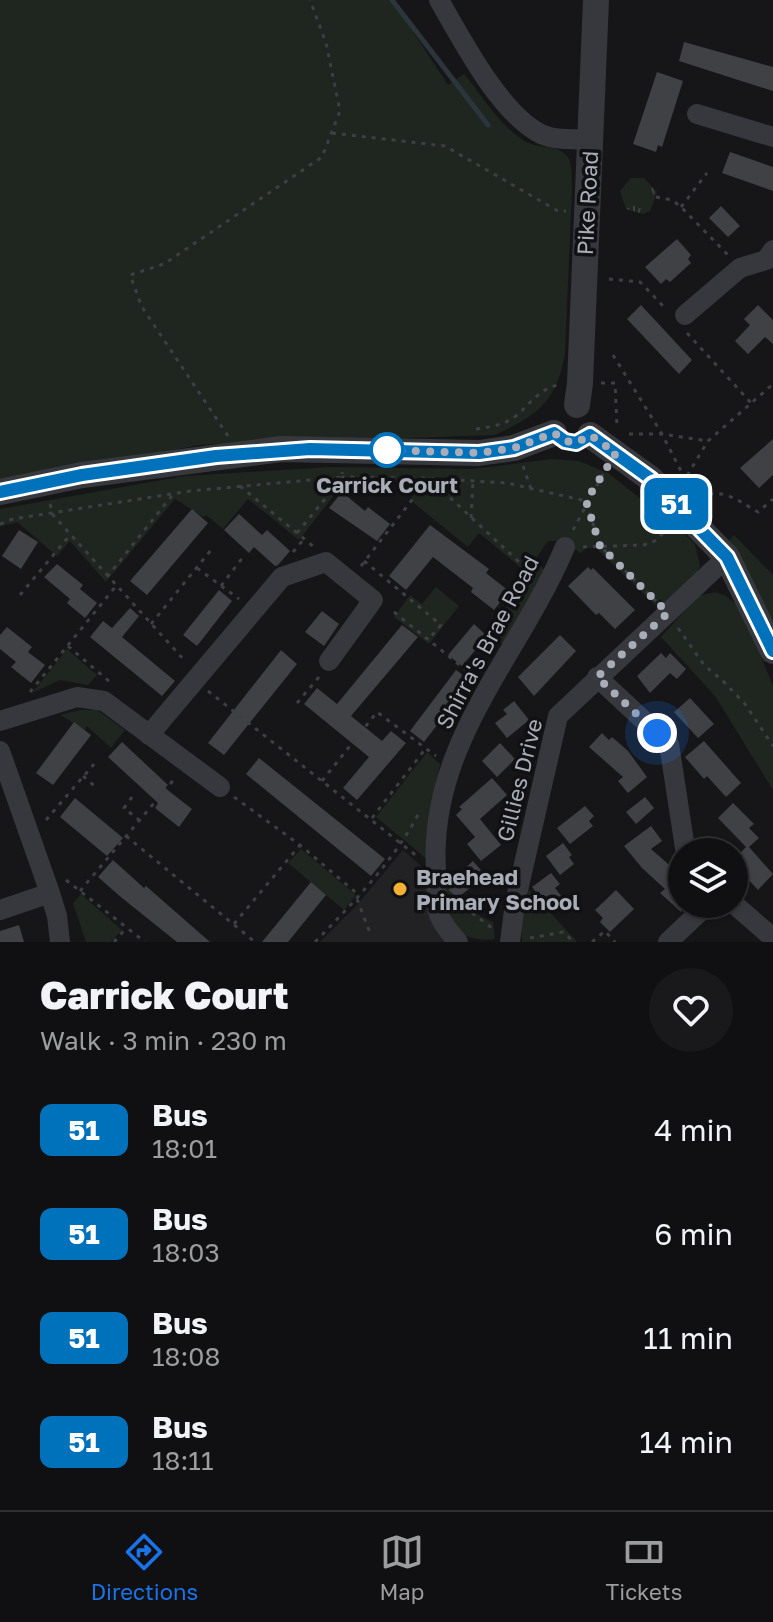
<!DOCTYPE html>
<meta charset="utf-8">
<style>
:root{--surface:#101012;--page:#19191b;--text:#f1f3f6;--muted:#9c9d9f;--line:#303032;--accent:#1a73e8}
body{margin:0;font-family:"Golos Text",sans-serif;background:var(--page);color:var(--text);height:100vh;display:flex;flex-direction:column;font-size:30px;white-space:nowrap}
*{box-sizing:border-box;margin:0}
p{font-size:26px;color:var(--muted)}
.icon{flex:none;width:44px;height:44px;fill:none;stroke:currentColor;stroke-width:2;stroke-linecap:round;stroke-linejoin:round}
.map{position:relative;height:942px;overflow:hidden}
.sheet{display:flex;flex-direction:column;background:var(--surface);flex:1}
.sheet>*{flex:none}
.badge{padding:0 16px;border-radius:12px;font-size:28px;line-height:52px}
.buttons{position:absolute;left:668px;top:838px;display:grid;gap:16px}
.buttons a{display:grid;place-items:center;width:80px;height:80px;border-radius:50%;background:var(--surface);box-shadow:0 2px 6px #0004,0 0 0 2px var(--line);font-size:40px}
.you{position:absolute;width:40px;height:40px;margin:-20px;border:6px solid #fff;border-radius:50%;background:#1a73e8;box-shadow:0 0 0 12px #1a73e833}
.map>.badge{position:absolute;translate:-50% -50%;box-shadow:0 0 0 4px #fff}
.round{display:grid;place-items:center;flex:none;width:84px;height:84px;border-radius:42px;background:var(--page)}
.summary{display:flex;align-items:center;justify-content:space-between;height:136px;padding:0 40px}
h1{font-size:38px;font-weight:800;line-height:60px}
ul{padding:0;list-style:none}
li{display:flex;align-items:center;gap:24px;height:104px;padding:0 40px}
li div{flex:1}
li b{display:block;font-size:30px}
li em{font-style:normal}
li .badge{min-width:88px;font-weight:700;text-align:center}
.tabs{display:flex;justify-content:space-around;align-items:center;height:112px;border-top:2px solid var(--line);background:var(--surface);font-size:22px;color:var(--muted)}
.tabs a{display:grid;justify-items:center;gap:4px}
.tabs .active{color:var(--accent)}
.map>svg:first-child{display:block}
.built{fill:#222225}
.grass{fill:#1e261f}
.park{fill:url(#park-tufts)}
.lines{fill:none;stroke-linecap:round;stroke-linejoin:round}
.stream{stroke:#2c353c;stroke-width:5}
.building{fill:#404145}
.path{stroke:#3d3f44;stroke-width:3;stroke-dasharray:4 6;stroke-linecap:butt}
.minor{stroke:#37383d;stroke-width:20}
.tertiary{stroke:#37383d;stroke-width:26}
.line-casing{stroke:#fff;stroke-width:18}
.line{stroke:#0072bc;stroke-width:12}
.walk{stroke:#a8adb8;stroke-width:8;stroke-dasharray:0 14.4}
.stop-dot{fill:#fff;stroke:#0072bc;stroke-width:4}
.poi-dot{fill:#f2b134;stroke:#111113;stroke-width:3}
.labels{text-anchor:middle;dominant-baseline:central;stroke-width:7;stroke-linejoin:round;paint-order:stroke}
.street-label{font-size:22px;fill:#a8adb8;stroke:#111113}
.stop-label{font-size:22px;font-weight:bold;fill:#a8adb8;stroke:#111113}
.poi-label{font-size:22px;font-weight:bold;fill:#a8adb8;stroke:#111113;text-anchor:start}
</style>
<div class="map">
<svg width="773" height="942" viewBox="0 0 773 942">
<defs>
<pattern id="park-tufts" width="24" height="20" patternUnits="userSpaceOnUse" patternTransform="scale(2)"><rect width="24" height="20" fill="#1e261f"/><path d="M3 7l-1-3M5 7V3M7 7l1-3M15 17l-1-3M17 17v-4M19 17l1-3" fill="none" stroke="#3c433d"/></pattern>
</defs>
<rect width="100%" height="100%" fill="#161618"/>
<path class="built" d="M 403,850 L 430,874 L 451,942 L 320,942 L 358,904 Z"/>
<path class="grass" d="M 0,0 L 392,0 L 448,85 L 464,74 C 482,95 499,125 523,140 C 536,149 554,145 564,153 C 574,160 571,178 572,189 L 565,354 C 556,402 538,415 495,435 L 199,445 L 0,483 Z
M 552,459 L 579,461 L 608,473 L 684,533 L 695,545 L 700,566 L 695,576 L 666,605 L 660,599 L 655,605 L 596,548 L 586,548 L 581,553 L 558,541 L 548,541 L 535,560 L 547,573 L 503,645 L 486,631 L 531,576 L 479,533 L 468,547 L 410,500 L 422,483 L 346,480 L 299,540 L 248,499 L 223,529 L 206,515 L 204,517 L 175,499 L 106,582 L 70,541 L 57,556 L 17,522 L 0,527 L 0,509 L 184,476 L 331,467 L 473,469 Z
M 734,535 L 773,575 L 773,624 L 727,543 Z
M 436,587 L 459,606 L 429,644 L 394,617 L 410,595 L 422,604 Z
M 715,592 L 726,596 L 736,604 L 745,617 L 773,686 L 773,790 L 715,696 L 661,637 L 698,596 Z
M 67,649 L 97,675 L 88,685 L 60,680 L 32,693 Z
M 80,710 L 97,710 L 125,730 L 111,748 L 87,726 L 85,730 L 60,715 Z
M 427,752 L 440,764 L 435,791 L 429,861 L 376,817 Z
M 301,849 L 356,895 L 344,910 L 288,863 Z
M 441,876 C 455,896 469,913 493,922 L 495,939 C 476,942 453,935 446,916 C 441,905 442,888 441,876 Z
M 529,889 L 577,942 L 522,942 L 521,919 Z
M 81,894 L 122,930 L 111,942 L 86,942 L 73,903 Z"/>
<path class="park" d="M 631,178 L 644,178 L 657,192 L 650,211 L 643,214 L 626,209 L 620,191 Z"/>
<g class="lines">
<path class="stream" d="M 392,0 L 488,125"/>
</g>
<path class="building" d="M 684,42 L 773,67 L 773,91 L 679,61 Z
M 657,72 L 683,81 L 662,147 L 658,145 L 656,152 L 633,144 Z
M 730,152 L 773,167 L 773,191 L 722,173 Z
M 721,206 L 740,226 L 728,237 L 709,218 Z
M 677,239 L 691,255 L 688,259 L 691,263 L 670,282 L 666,279 L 661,284 L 645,267 Z
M 641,305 L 692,360 L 679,374 L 627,319 Z
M 758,305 L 773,320 L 773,344 L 765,337 L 748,354 L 735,341 L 750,325 L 744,319 Z
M 773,439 L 773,475 L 759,488 L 740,468 Z
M 342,492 L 365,511 L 368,507 L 390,524 L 377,541 L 329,508 Z
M 192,509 L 208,523 L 147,595 L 130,581 Z
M 239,514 L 262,535 L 267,530 L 290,551 L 278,565 L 275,566 L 254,547 L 249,553 L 224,530 Z
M 430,525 L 489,569 L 486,573 L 509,591 L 494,610 L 471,592 L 473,588 L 433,557 L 406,590 L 389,576 Z
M 19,530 L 38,542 L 21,569 L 2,556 Z
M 57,564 L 83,585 L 80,589 L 97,603 L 85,618 L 67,603 L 70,599 L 44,577 Z
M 588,567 L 591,570 L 593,568 L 635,610 L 615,629 L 599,613 L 596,615 L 568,586 Z
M 219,590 L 232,601 L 197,646 L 183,635 Z
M 130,608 L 139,616 L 122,637 L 175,681 L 162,696 L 90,637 L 103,621 L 112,628 Z
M 322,611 L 339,624 L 324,646 L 305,632 Z
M 474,624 L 487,636 L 462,666 L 448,655 Z
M 402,625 L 418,637 L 351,716 L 382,741 L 391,731 L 406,743 L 357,800 L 343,788 L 369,757 L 304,704 L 317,688 L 337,704 Z
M 7,627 L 32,647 L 28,652 L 45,665 L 31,683 L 11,667 L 16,662 L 0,649 L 0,635 Z
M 560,635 L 576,651 L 534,696 L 518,677 Z
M 281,650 L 297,664 L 224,755 L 208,743 Z
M 661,653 L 666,658 L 670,653 L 686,669 L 677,679 L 670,673 L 650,693 L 637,676 Z
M 456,670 L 471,681 L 424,742 L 410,731 Z
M 690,698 L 714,724 L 698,738 L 674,712 Z
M 514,701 L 529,720 L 507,738 L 495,723 L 507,714 L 503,710 Z
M 74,722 L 91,735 L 53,785 L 36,773 Z
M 602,733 L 609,740 L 612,737 L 628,751 L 647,777 L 628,793 L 618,781 L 623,777 L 589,747 Z
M 704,741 L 741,783 L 726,797 L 707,776 L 704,779 L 685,757 Z
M 122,742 L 168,785 L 165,788 L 192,809 L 179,827 L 155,808 L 158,803 L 108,757 Z
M 500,743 L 515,759 L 497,777 L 482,761 Z
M 259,758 L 385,859 L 371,876 L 246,774 Z
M 492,778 L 507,795 L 480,819 L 501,845 L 481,861 L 467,844 L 475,837 L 456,815 L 462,809 L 459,807 Z
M 645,797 L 654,808 L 636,824 L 626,812 Z
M 75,798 L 123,838 L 107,856 L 60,817 Z
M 733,803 L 754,824 L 749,828 L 759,838 L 749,847 L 773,874 L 758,890 L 734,864 L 734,859 L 746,847 L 718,818 Z
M 585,806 L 594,816 L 589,821 L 593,826 L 570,844 L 557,828 Z
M 651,826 L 662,841 L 651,849 L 682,876 L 681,912 L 660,893 L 665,889 L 642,868 L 624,846 Z
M 563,843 L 572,855 L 569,857 L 574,864 L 560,875 L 546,856 Z
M 113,860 L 144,888 L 146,886 L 210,942 L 177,942 L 122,898 L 98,877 Z
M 473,861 L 486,876 L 457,898 L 449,890 L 449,883 Z
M 551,873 L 560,884 L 555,888 L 562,897 L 546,906 L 532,887 Z
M 311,882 L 326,895 L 288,942 L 262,942 Z
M 616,890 L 634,909 L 610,932 L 600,922 L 603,918 L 595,910 Z
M 19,925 L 24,942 L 0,942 L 0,931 Z"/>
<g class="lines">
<path class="path" d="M 332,133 L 445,146 L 558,211 L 566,211
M 656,197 L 672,200 L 681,207 L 729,256
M 681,207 L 707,173
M 609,279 L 640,282 L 666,309
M 687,333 L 752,404
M 613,355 L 662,434 L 685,479
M 601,383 L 615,383 L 617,426
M 476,429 C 491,427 505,425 517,415 C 531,403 539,389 558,385
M 629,434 L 662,434 L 708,441
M 228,436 L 142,307 L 130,275 L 164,264 L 322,157 L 340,111 L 326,43 L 310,0
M 523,466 L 531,489
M 688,484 L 685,479 L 708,441 L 773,384
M 240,486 L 314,547
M 700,498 C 722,486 738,501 758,512 L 773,499
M 50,504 L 53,515 L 185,661
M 471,518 L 473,482
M 0,524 L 13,519 L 190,491 L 343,477 L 342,472
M 573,530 L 603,474
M 297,533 L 343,477 L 424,478 L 507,483 L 586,501 L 600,546 L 656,601
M 583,547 L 644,545 L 657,540 L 668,527
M 293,552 L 304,539
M 364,561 L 441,625 L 428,640
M 361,566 L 429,478 L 533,575
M 197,568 L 239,599
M 107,577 L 174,493
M 221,586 L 243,557
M 20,595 L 70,535
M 394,612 L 472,675
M 151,624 L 211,550
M 678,628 L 704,665 L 723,681 L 745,704 L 773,746
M 68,646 L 111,683
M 208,691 L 418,857
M 30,692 L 116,586
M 297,703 L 319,677
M 83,776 L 98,789
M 322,781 L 377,712 L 436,756
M 132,797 L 124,808 L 139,820
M 234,797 L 300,845 L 360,896
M 372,818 L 426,748
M 46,820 L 94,764
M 126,836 L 255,942
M 66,880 L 145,942
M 80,891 L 176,777
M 357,899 L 370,933
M 456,901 L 492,928
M 234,924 L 300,845
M 530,938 L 563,932 L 574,942
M 114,942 L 127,927
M 315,942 C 354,902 393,862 419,813
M 592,942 L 605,931 L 615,942"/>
<path class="minor" d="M 439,0 C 461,38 500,114 541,134 C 556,141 575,139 591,139
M 697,114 L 773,137
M 685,315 L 740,268 L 766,260 L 773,250
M 597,677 L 669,744 L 685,848 L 688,852
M 0,721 L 77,697 L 104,701 L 220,787
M 149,735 L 282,577 L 326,562 L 373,600 L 329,661
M 0,751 L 50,893 L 57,916 L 60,942
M 734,904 L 773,938
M 0,910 L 50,893
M 458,942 C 430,911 438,908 436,870 C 428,744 519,656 565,547
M 510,942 L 515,903 L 558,716 L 727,557
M 668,942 L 708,904"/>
<path class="tertiary" d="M 577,405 L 580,383 L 596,0
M 590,435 L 651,479 L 727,557 L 773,651
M 0,492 L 82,475 L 281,449 L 479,453 L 514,448 L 554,433"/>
</g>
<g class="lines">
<g class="line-casing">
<path id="line" d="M 0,492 L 82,475 L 216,456 L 310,449 L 479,453 L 514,448 L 554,433 L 565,441 L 576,443 L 590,435 L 651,479 L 727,557 L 773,651"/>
</g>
<use href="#line" class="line"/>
<path class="walk" d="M 387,450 L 479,453 L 514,448 L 554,433 L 565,441 L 576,443 L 590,435 L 616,453 L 586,501 L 600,546 L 668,613 L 597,677 L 657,733"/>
</g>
<circle class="stop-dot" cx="387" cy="450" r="16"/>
<circle class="poi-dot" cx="400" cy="889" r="8"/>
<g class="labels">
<g class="street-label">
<text transform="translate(587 203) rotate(-87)">Pike Road</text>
<text transform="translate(487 642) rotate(-62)">Shirra's Brae Road</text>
<text transform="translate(519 780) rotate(-76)">Gillies Drive</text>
</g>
<g class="stop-label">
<text x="387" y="484">Carrick Court</text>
</g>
<g class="poi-label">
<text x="416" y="876">Braehead<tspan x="416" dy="25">Primary School</tspan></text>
</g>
</g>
</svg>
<div class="buttons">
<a><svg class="icon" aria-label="layers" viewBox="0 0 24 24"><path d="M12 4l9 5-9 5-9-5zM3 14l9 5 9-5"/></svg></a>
</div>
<div class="you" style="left:657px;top:733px"></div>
<b class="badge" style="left:676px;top:504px;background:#0072bc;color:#fff">51</b>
</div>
<section class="sheet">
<div class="summary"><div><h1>Carrick Court</h1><p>Walk · 3 min · 230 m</p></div><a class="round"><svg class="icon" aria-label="heart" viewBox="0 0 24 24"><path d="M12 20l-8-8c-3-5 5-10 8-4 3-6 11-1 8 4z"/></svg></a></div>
<ul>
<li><span class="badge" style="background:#0072bc;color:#fff">51</span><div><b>Bus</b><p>18:01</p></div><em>4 min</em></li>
<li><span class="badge" style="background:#0072bc;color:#fff">51</span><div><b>Bus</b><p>18:03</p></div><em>6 min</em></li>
<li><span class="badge" style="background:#0072bc;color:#fff">51</span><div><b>Bus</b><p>18:08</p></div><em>11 min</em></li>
<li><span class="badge" style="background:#0072bc;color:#fff">51</span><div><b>Bus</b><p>18:11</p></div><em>14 min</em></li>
</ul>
</section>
<nav class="tabs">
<a class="active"><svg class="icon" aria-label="directions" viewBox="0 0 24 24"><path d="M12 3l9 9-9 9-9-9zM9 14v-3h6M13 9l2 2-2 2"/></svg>Directions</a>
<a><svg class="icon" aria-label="map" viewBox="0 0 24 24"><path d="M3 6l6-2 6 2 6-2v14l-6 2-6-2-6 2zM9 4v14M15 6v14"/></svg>Map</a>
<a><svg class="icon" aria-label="tickets" viewBox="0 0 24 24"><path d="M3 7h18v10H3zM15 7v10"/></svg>Tickets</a>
</nav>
